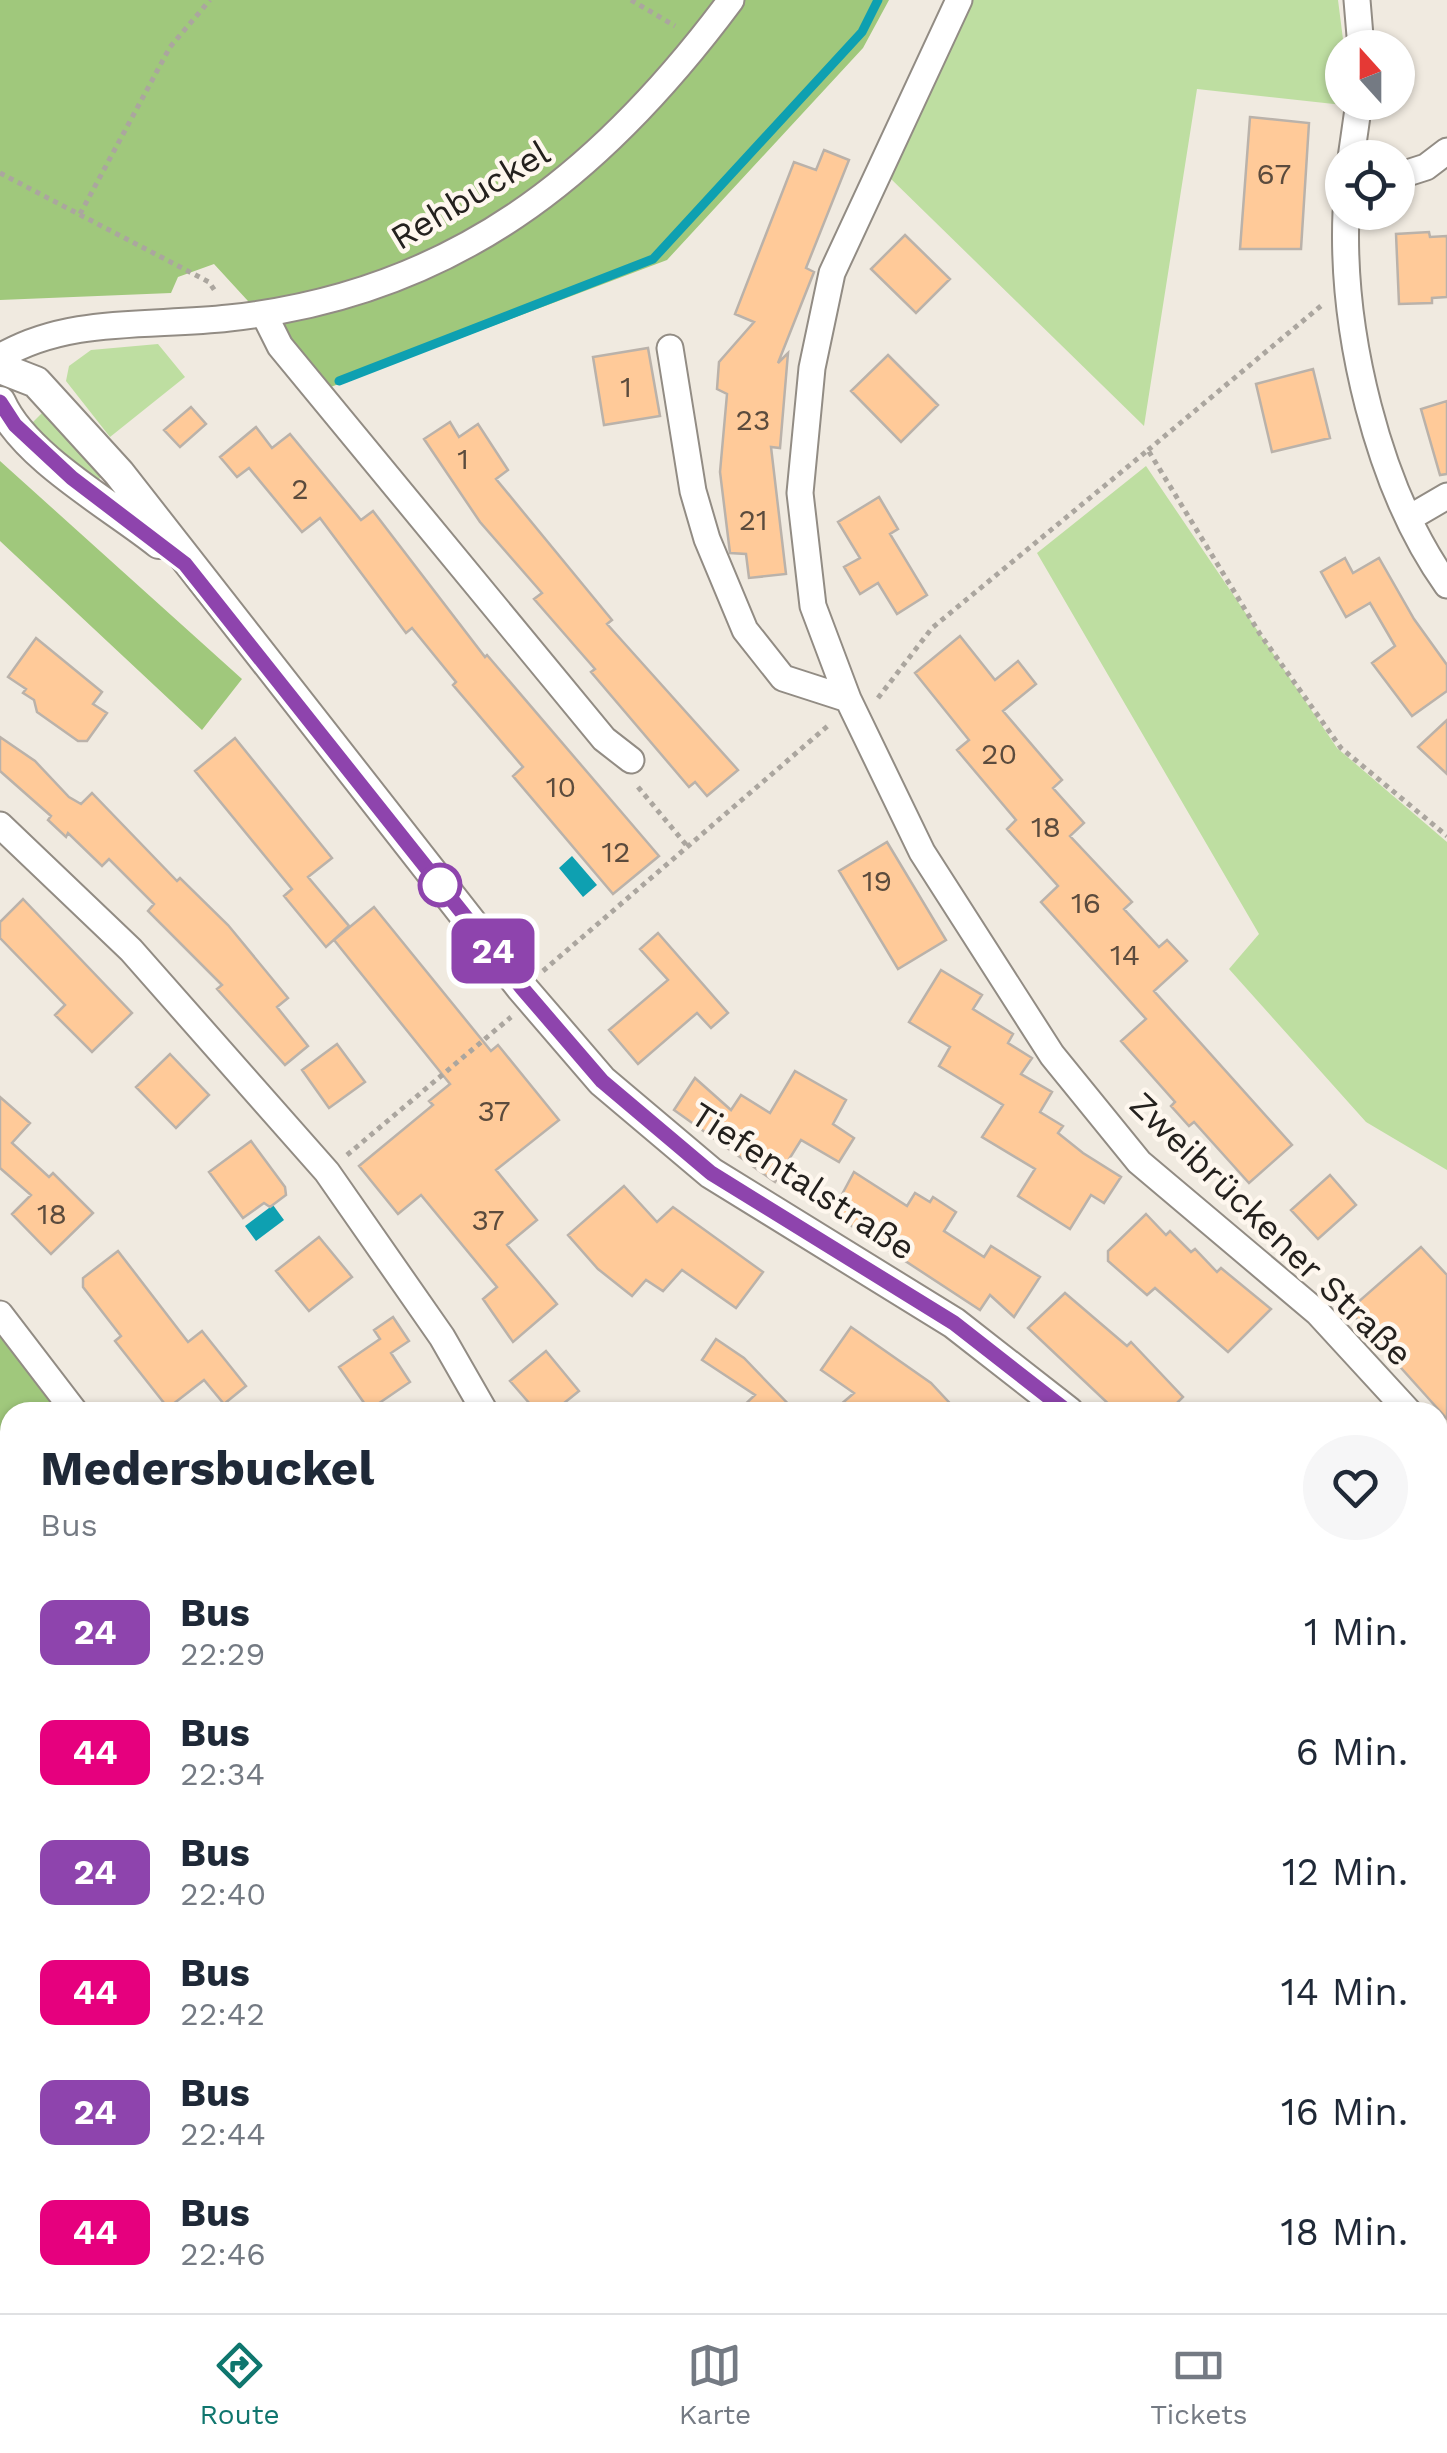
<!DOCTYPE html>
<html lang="de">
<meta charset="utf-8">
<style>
:root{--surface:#fff;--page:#f6f6f7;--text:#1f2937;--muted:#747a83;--line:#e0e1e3;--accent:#0f766e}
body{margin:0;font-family:"Work Sans",sans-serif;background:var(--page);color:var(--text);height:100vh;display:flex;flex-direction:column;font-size:38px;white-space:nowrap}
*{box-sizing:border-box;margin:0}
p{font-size:32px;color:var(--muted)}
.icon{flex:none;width:55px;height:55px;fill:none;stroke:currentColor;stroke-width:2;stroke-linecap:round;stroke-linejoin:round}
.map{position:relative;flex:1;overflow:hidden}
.sheet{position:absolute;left:0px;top:1402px;width:1448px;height:912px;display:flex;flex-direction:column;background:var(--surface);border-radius:30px 30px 0 0;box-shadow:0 2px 8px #0004}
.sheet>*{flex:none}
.badge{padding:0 20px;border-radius:15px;font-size:35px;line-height:65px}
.needle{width:65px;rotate:339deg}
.controls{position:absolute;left:1325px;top:30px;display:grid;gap:20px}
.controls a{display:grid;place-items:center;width:90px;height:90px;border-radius:50%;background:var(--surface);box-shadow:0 2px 8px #0004;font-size:50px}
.map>.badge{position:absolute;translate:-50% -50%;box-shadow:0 0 0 5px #fff}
.round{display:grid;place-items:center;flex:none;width:105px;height:105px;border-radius:52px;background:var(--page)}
.head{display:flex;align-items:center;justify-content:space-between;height:170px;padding:0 40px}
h1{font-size:48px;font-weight:700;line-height:75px}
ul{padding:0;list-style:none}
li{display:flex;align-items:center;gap:30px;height:120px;padding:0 40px}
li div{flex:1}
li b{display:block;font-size:38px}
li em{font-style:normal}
li .badge{min-width:110px;font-weight:700;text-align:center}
.dock{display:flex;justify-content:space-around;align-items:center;height:140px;border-top:2px solid var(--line);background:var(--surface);font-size:28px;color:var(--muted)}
.dock a{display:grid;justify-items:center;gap:5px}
.dock .selected{color:var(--accent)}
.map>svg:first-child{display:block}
.green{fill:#bedea1}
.forest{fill:#a0c87c}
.water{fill:#0ea0b1}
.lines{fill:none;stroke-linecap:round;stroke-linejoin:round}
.stream{stroke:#0ea0b1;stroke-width:9}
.building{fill:#ffca99;stroke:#bab2aa;stroke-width:2.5}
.service-casing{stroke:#928c84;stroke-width:16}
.minor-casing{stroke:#928c84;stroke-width:29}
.tertiary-casing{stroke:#928c84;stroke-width:34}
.path{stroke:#aba69f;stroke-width:5;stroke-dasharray:5 5;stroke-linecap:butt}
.service{stroke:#fff;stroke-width:12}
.minor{stroke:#fff;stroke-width:25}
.tertiary{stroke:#fff;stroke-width:30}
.line-casing{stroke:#fff;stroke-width:22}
.line{stroke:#8e44ad;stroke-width:15}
.stop-dot{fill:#fff;stroke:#8e44ad;stroke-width:5}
.labels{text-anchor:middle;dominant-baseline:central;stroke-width:9;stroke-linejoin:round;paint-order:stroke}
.number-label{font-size:30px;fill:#5b4b3d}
.street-label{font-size:35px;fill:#24211e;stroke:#fef7ee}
</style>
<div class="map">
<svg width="1447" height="2313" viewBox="0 0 1447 2313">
<rect width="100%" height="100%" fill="#f0eae0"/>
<path class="green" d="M 971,0 L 1338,0 L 1344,47 L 1343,105 L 1197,89 L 1144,426 L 889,177 Z
M 158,344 L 185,377 L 110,437 L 66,381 L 69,366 L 91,350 Z
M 49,406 L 106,472 L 97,481 L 31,424 Z
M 1146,466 L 1337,748 L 1447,842 L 1447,1170 L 1366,1122 L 1229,969 L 1259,934 L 1037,553 Z
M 10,1779 L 10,2137 L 0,2128 L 0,1785 Z
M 135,2305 L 655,2305 L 666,2313 L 146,2313 Z"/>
<path class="forest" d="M 0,0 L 889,0 L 863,48 L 667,260 L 328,388 L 214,264 L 178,277 L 171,293 L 0,300 Z
M 0,461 L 242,679 L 202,730 L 0,541 Z
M 0,1335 L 58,1412 L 10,1412 L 10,1776 L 0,1782 Z"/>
<path class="water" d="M 572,856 L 597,885 L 583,897 L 559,868 Z
M 273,1205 L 284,1220 L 256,1241 L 245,1226 Z"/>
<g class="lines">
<path class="stream" d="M 339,381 L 653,259 L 862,32 L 878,0"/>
</g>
<path class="building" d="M 1250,117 L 1309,123 L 1301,249 L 1240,249 Z
M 824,150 L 849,160 L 806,268 L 814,272 L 778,363 L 788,353 L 780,448 L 771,447 L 786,574 L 749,578 L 746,554 L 730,553 L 720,472 L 727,394 L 717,389 L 719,362 L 754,322 L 735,314 L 794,162 L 816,170 Z
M 1429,232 L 1430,237 L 1447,236 L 1447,297 L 1432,298 L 1432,303 L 1399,304 L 1396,234 Z
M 905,235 L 950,279 L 916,313 L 871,269 Z
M 648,348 L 660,416 L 604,425 L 593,357 Z
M 888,355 L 938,405 L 901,442 L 851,391 Z
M 1313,369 L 1330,438 L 1272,452 L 1256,384 Z
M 1447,401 L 1447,474 L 1440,475 L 1421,409 Z
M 191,407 L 206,424 L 180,447 L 164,430 Z
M 450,422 L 459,437 L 478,424 L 508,470 L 496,479 L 612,620 L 607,624 L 738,770 L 707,796 L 695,782 L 689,787 L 591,672 L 595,669 L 534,599 L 542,593 L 480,522 L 424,439 Z
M 256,427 L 272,448 L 290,434 L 361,520 L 373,511 L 485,657 L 487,655 L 659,856 L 613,894 L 513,776 L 523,767 L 453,685 L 456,682 L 412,628 L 406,633 L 320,518 L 302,532 L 249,468 L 237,477 L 220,457 Z
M 879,497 L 898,529 L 890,534 L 927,595 L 897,614 L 878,583 L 860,594 L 844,567 L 860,558 L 838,522 Z
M 1345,558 L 1353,573 L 1379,558 L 1414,619 L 1447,665 L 1447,691 L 1412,716 L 1372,663 L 1395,646 L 1370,603 L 1346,617 L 1321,572 Z
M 960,636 L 995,680 L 1018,661 L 1036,684 L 1003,711 L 1062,780 L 1053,788 L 1084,823 L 1070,836 L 1132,902 L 1124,909 L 1159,947 L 1167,940 L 1187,961 L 1154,991 L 1292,1145 L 1249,1183 L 1194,1122 L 1189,1126 L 1171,1106 L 1175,1102 L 1121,1041 L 1146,1019 L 1041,902 L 1058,886 L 1007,829 L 1016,820 L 957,750 L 969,740 L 915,673 Z
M 36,638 L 102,692 L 93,704 L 107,713 L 87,741 L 78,741 L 37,712 L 34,700 L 23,693 L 26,689 L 8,677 Z
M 1447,720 L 1447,774 L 1418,747 Z
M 0,737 L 35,761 L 69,797 L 81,804 L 92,793 L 177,881 L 180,878 L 228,925 L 288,998 L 277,1007 L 308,1046 L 285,1065 L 217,989 L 222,985 L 148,911 L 154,904 L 109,859 L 102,866 L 68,833 L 66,837 L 48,820 L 51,816 L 0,771 Z
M 235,738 L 332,858 L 308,877 L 349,926 L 326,947 L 284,896 L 292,889 L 195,771 Z
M 887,842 L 946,940 L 898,969 L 839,871 Z
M 23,899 L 132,1013 L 92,1052 L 55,1015 L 65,1005 L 0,938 L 0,922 Z
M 374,907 L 491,1051 L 498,1045 L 559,1120 L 496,1170 L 537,1220 L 507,1245 L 557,1304 L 513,1342 L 483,1299 L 497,1287 L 421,1195 L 398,1214 L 359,1166 L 433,1105 L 429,1101 L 450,1084 L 334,940 Z
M 658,933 L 728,1013 L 711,1028 L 697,1013 L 638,1064 L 609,1030 L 668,980 L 640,949 Z
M 941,970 L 982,995 L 973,1009 L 1013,1034 L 1008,1043 L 1032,1058 L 1021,1074 L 1052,1092 L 1040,1112 L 1063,1126 L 1058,1133 L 1083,1153 L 1121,1177 L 1104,1203 L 1091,1195 L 1070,1229 L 1018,1196 L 1035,1169 L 982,1137 L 1003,1105 L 939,1066 L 950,1047 L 909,1022 Z
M 337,1044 L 365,1082 L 329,1108 L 302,1070 Z
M 170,1054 L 209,1095 L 176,1128 L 136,1087 Z
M 795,1071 L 846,1100 L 833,1124 L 854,1138 L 839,1162 L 801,1140 L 775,1182 L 674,1110 L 695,1078 L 731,1110 L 741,1095 L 770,1113 Z
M 0,1097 L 30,1123 L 12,1143 L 49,1177 L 53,1173 L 93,1213 L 51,1254 L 12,1214 L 31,1195 L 0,1168 Z
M 251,1141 L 285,1187 L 286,1195 L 270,1207 L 264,1203 L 243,1218 L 209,1172 Z
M 854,1172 L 907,1206 L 915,1193 L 930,1202 L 933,1197 L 956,1212 L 944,1231 L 984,1257 L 991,1246 L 1040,1277 L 1014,1317 L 990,1295 L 980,1310 L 832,1213 Z
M 1330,1175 L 1356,1205 L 1318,1239 L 1291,1210 Z
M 624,1186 L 657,1222 L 673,1207 L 763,1272 L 736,1308 L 682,1270 L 663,1291 L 646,1280 L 632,1296 L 598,1269 L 568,1235 Z
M 1146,1214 L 1166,1235 L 1170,1231 L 1191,1252 L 1195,1249 L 1217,1272 L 1221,1268 L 1271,1309 L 1228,1352 L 1155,1288 L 1147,1295 L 1108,1261 L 1108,1251 Z
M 319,1237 L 352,1277 L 309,1311 L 276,1271 Z
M 1421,1247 L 1447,1275 L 1447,1419 L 1349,1310 Z
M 118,1251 L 188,1342 L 202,1331 L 246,1386 L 224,1404 L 204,1380 L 168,1408 L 115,1341 L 121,1336 L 83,1287 L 83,1278 Z
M 1065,1293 L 1127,1346 L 1131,1342 L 1183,1397 L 1168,1412 L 1117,1412 L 1028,1328 Z
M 393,1317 L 409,1341 L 391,1353 L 410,1382 L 369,1410 L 339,1367 L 380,1339 L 374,1330 Z
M 851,1327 L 931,1383 L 958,1412 L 832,1412 L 854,1393 L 821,1370 Z
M 716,1339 L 744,1358 L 796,1412 L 737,1412 L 755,1395 L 702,1360 Z
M 546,1351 L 579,1391 L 553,1412 L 537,1412 L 510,1381 Z"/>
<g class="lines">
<g class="service-casing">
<path id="service" d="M 697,2313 L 703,2305"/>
</g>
<g class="minor-casing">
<path id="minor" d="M 959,0 L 832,273 L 812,368 L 800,493 L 813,606 L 848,699 L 922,852 L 1052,1055 L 1139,1162 L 1318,1313 L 1409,1412
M 1357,0 L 1361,48
M 1351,158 L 1359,102
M 1398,176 L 1426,167 L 1447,151
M 1346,212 C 1341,331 1377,487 1447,585
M 264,314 L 280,346 L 604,739 L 631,760
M 670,348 L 693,491 L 707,539 L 745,630 L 783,678 L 848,699
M 0,357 C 69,316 152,327 229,318 C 453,294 601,175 731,0
M 1411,517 L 1447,496
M 0,825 L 131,950 L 327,1172 L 442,1337 L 485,1412
M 0,1314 L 75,1412
M 1438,1444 L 1447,1454
M 1047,2305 L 1059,2313"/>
</g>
<g class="tertiary-casing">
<path id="tertiary" d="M 0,368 L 36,382 L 119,473 L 522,988 L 602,1081 L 711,1173 L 954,1323 L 1068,1412
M 0,402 C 24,457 113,506 159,543
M 1438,1726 L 1447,1732"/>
</g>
<path class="path" d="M 631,0 L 675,26
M 0,173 L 209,282 L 215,291
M 80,214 L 170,47 L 210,0
M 1148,450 L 1322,305
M 878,698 L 932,628 L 1148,450 L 1260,634 L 1341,748 L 1447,836
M 638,787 L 688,847
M 543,971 L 830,724
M 347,1155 L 511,1017
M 0,1588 L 10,1577"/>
<use href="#service" class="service"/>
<use href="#minor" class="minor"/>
<use href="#tertiary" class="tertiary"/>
</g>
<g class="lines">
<g class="line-casing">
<path id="line" d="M 0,402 L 15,425 L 72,478 L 185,564 L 522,988 L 602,1081 L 711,1173 L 954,1323 L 1068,1412"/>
</g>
<use href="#line" class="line"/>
</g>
<circle class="stop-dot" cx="440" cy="885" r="20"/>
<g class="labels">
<g class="number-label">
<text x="1274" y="173">67</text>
<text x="626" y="386">1</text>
<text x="753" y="419">23</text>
<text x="463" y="458">1</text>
<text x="300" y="488">2</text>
<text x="753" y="519">21</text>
<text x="999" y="753">20</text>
<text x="561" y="786">10</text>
<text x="1046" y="826">18</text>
<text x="616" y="851">12</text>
<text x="877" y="880">19</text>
<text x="1086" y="902">16</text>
<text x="1125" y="954">14</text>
<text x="494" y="1110">37</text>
<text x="52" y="1213">18</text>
<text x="488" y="1219">37</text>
</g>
<g class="street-label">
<text transform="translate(470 195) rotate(-31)">Rehbuckel</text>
<text transform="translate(803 1181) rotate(33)">Tiefentalstraße</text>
<text transform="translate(1271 1229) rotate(44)">Zweibrückener Straße</text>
</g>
</g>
</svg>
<div class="controls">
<a><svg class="needle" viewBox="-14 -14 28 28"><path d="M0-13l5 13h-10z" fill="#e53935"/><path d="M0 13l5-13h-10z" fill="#747a83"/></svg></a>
<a><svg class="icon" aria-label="locate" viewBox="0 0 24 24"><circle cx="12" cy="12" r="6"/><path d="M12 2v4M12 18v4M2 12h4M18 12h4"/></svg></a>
</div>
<b class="badge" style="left:493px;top:951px;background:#8e44ad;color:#fff">24</b>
<section class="sheet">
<div class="head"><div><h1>Medersbuckel</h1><p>Bus</p></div><a class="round"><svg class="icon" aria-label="heart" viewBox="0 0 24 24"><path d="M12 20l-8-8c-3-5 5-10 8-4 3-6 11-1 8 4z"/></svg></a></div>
<ul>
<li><span class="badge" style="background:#8e44ad;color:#fff">24</span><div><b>Bus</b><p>22:29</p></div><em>1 Min.</em></li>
<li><span class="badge" style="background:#e6007e;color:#fff">44</span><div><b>Bus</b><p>22:34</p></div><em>6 Min.</em></li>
<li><span class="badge" style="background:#8e44ad;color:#fff">24</span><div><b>Bus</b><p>22:40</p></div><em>12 Min.</em></li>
<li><span class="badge" style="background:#e6007e;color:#fff">44</span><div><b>Bus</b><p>22:42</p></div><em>14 Min.</em></li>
<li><span class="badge" style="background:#8e44ad;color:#fff">24</span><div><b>Bus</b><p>22:44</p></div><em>16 Min.</em></li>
<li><span class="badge" style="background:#e6007e;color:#fff">44</span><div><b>Bus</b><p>22:46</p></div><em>18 Min.</em></li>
</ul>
</section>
</div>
<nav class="dock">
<a class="selected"><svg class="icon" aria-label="directions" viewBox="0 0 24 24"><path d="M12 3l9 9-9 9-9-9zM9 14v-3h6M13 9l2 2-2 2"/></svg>Route</a>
<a><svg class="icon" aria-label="map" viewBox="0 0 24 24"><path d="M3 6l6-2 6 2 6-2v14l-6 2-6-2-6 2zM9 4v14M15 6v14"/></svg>Karte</a>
<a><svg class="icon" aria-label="tickets" viewBox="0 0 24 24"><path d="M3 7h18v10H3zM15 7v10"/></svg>Tickets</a>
</nav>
